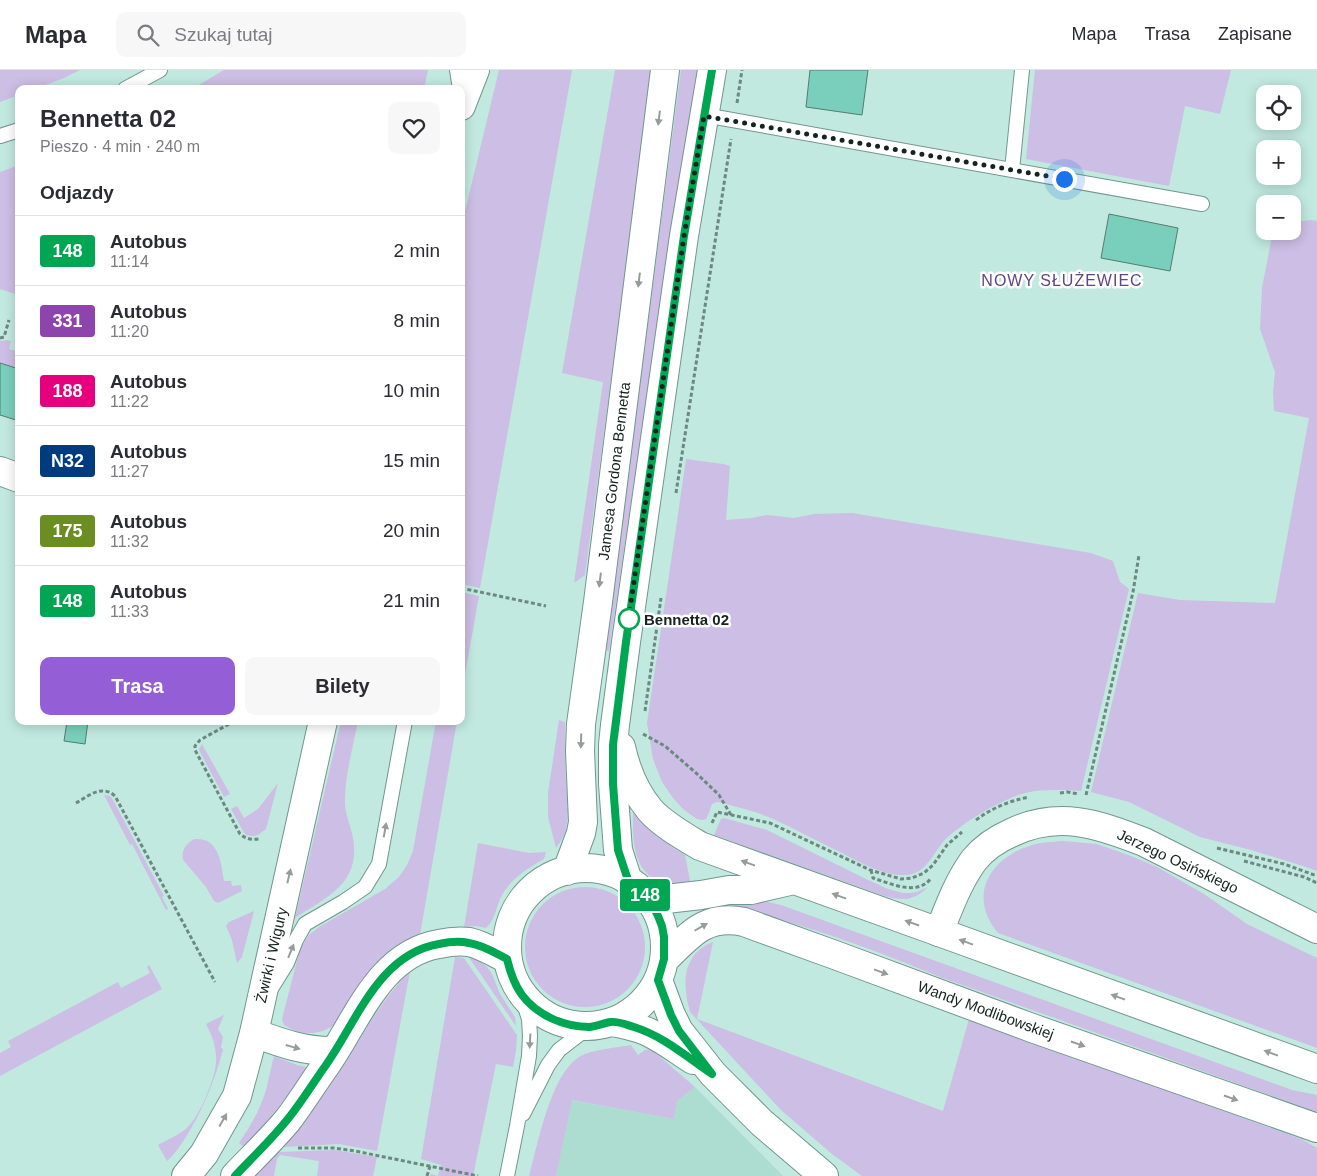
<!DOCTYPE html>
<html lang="pl">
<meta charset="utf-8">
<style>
:root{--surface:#fff;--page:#f7f7f7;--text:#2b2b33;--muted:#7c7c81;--line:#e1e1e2;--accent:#945ed6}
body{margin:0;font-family:Helvetica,sans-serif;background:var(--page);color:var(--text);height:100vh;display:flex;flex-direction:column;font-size:19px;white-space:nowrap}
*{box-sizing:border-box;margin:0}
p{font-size:16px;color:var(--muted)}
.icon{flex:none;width:28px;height:28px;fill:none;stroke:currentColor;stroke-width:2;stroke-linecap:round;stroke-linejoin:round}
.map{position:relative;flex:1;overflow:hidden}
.drawer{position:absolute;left:15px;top:15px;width:450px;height:640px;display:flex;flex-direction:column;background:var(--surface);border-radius:10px;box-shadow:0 2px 12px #0003}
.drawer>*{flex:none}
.badge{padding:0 10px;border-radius:4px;font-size:18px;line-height:32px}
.tools{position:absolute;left:1256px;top:15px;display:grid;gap:10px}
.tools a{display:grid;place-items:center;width:45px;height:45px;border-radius:10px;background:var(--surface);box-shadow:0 2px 12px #0003;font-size:25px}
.you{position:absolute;width:25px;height:25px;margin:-12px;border:4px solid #fff;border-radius:50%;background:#1a73e8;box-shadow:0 0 0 8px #1a73e833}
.map>.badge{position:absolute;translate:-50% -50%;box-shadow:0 0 0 2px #fff}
h2{padding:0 25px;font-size:19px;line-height:45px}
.round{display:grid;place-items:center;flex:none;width:52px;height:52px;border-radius:10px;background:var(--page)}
.head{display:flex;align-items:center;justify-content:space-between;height:85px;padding:0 25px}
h1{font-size:24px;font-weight:800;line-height:38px}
.cta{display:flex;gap:10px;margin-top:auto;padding:10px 25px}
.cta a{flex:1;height:58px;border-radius:10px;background:var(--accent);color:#fff;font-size:20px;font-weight:800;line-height:58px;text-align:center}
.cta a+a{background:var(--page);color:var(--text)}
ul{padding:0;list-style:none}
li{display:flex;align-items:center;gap:15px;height:70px;padding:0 25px;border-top:1px solid var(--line)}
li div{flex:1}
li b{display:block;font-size:19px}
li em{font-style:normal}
li .badge{min-width:55px;font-weight:700;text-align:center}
header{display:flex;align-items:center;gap:30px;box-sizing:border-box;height:70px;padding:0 25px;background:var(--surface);border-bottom:1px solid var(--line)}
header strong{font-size:24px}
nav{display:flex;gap:28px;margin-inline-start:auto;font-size:18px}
.search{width:350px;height:45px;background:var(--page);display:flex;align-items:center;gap:12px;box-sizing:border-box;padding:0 18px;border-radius:10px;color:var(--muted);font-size:19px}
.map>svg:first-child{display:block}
.built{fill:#adddd1}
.green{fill:#ccbee4}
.building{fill:#7acfbc;stroke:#567b73}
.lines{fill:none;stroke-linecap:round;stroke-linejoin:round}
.service-casing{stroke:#71978e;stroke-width:16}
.minor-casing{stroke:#71978e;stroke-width:30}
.tertiary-casing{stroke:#71978e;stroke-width:30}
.secondary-casing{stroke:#71978e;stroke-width:30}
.motorway-casing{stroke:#71978e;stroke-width:30}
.path{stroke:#6c8881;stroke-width:3;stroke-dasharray:4 2.5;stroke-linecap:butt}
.service{stroke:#fff;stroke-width:14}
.minor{stroke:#fff;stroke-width:28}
.tertiary{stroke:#fff;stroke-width:28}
.secondary{stroke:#fff;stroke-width:28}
.motorway{stroke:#fff;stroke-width:28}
.oneway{fill:#969c9b}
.line-casing{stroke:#fff;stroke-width:11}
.line{stroke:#00a651;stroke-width:8}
.walk{stroke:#152420;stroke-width:5;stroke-dasharray:0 9}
.stop-dot{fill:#fff;stroke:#00a651;stroke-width:2.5}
.labels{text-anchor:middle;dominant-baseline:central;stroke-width:5;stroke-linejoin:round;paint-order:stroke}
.street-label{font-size:15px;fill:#152420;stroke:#fff}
.stop-label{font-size:15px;font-weight:bold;fill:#152420;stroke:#fff;text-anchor:start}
.neighbourhood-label{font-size:16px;letter-spacing:1px;fill:#604683;stroke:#fff}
</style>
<header>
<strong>Mapa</strong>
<div class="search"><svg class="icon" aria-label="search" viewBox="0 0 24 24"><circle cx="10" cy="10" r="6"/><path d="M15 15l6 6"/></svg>Szukaj tutaj</div>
<nav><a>Mapa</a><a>Trasa</a><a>Zapisane</a></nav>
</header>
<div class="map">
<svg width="1317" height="1106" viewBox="0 0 1317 1106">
<rect width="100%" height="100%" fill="#c1e9df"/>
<path class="built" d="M 695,1017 L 783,1106 L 556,1106 L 571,1030 L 674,1049 L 677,1031 Z"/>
<path class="green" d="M 0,0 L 80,0 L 64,8 L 35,19 L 19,19 L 19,25 L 0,32 Z
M 224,0 L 428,0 L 424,19 L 192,19 Z
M 499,0 L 572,0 L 480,518 L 461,514 L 461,158 Z
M 615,0 L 651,0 L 642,77 L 585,505 L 574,513 L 603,312 L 562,303 Z
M 681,0 L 697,0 L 652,290 L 609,581 L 605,580 Z
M 1035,0 L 1231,0 L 1220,44 L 1185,36 L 1169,116 L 1026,89 Z
M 19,95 L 19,225 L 0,219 L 0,102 Z
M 1311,150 L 1317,151 L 1317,801 L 1303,796 L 1251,780 L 1200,767 L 1129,732 L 1091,722 L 1138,523 L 1180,530 L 1275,533 L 1309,348 L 1274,341 L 1273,322 L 1275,302 L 1260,259 L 1262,218 L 1273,161 L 1292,161 L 1293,152 Z
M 8,270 L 11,271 L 9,279 L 19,282 L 19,299 L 0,294 L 0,271 Z
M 686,389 L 723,394 L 730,396 L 726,450 L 752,448 L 767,445 L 794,448 L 814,444 L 852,443 L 1091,483 L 1113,491 L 1120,512 L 1129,519 L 1081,721 C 1063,720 1043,719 1025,723 C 1002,729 967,750 949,766 C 934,778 929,804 906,805 C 883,806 857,791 838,781 C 817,771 795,759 773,749 C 758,742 740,738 723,733 L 717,732 L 712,734 L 709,743 L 706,749 L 702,750 L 697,749 L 684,740 L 673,728 L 662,712 L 653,689 L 647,653 L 676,458 Z
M 461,522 L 479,526 L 461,627 Z
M 559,650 L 565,652 C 565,672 565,691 566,711 C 567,725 569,740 567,753 C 566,763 562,770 556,778 L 548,747 L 548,723 Z
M 341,651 L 358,651 C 353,677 344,709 345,735 C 346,746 351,757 353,768 C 361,814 326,827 295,848 Z
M 436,651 L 457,651 L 420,865 L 397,878 L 339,953 L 323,961 L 313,963 L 303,963 L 293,960 L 284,955 L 282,949 L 300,879 L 309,865 L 319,857 L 385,819 L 399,807 L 407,795 L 413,781 Z
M 202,674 L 230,724 L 224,727 L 200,682 L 199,679 Z
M 278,713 L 266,759 L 258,765 L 253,766 L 246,765 L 243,761 L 231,739 L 237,736 L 244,748 L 258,739 Z
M 104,725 L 110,726 L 113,730 L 164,826 L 162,827 L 168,839 L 166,840 L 132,774 L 130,775 Z
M 633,740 L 672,777 L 685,785 L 691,816 C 685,816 677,818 671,817 C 666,817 661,813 657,811 C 631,797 633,766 633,740 Z
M 724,748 L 767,760 L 866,809 L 888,819 L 903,823 L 910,823 L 917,822 L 928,817 C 914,831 903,831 884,826 L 714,765 L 721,749 Z
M 194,769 C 219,767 221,792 224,811 L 231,811 L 232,816 L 241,815 L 242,821 L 218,833 L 214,831 L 206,817 L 183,790 C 181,780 186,774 194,769 Z
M 1063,771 L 1097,774 L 1131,786 L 1157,797 L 1204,824 L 1247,854 L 1317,888 L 1317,978 L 998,863 C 968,827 988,790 1029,776 C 1039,772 1052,772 1063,771 Z
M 478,773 L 529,783 L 546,782 L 544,789 C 526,799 509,810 500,829 C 496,839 494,851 486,858 L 476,856 L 464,857 Z
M525 877a60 60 0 1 1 120 0a60 60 0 1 1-120 0Z
M 736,829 L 755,829 L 781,835 L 1292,1020 L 1317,1025 L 1317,1042 L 940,907 C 873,879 804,855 735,837 Z
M 254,841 L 242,887 L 237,893 L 232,870 L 226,856 L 229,852 Z
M 713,872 L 697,949 L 943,1041 L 969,949 L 1301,1069 L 1317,1078 L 1317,1106 L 862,1106 L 832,1084 L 781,1040 L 690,942 C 682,914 682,884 713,872 Z
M 468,886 L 481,892 L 487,897 L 492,904 L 500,924 L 515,947 L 516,956 Z
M 455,887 L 464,888 L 517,965 L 516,981 L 513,997 L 496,994 L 473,1106 L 430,1106 L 431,1104 L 438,1106 L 441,1095 L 421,1089 Z
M 149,895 L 162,919 L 0,1006 L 0,983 L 11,977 L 8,971 L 118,912 L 121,918 L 150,903 L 147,897 Z
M 410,901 L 377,1081 L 339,1074 L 283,1077 C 307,1047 328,1017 349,986 C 368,956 385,926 410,901 Z
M 224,945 L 218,959 L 223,967 L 221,977 L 223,980 C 214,1012 202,1042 184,1070 C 179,1077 174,1085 167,1091 L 158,1075 C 167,1070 178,1065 186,1059 C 194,1051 200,1040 205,1029 C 217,1000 222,984 206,954 Z
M 631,975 L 638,985 L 645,980 L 651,979 L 695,1017 L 677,1031 L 674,1049 L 572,1030 L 556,1106 L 529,1106 C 538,1074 550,1006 579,987 C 592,979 616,978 631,975 Z
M 274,986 L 297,995 L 310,998 L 245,1078 L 239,1073 C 250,1057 260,1040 266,1020 C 269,1009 271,997 274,986 Z
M 335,1080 L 377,1087 L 373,1106 L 317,1106 L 319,1091 L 280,1085 L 277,1089 L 274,1106 L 255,1106 L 279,1082 Z"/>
<path class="building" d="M 810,0 L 868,0 L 862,45 L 806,37 Z
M 1109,144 L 1178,158 L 1170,201 L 1101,188 Z
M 0,293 L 19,299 L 19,351 L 0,345 Z
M 67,651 L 88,651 L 85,674 L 64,671 Z"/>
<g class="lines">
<g class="service-casing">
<path id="service" d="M 457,0 L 460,19
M 125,19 L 160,0
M 704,45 L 1202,134
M 0,66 L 19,60
M 1012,100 L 1022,0
M 272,917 L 287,893 L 296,870 L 305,854 L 343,832 L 365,817 L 379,794 L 405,651
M 523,1044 L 548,995 L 559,980 L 589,957
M 507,1106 L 517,1056 L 529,986 L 530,966 L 529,949 L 521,924"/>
</g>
<g class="minor-casing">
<path id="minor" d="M 0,401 L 19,408"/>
</g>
<g class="tertiary-casing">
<path id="tertiary" d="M 461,36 L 475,0
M 939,862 C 949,837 958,812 974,790 C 984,778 997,769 1011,763 C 1058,740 1098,754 1144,772 L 1317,859
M 254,963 C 281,973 306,982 335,981
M 186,1106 L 204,1084 L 237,1026 L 254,963 L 323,651
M 235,1106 C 252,1088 271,1070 287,1051 C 301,1033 313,1013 326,995 C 357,951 379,884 439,874 C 448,872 460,871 469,872 C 483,875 495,883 507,889"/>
</g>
<g class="secondary-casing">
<path id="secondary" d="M 621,677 C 626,700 635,722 650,740 C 662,754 685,767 700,776 L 939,862
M507 877a79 79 0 1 1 158 0a79 79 0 1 1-158 0Z
M 567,801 L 581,763 L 583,752 L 580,681 L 581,654 L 598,532 L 665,0
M 628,811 L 618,780 L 613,714 L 613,675 L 615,655 L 626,572 L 684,166 L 712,0
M 648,827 L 666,829 L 701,825 L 729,820 L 751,820 L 794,810
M 665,889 C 690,865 705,844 744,852 L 835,885 L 1032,958 L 1317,1058
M 658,910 L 671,945 L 679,961 L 713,1004 L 762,1053 L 824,1106
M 613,952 C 626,955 640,957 652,964 C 666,971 679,981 693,990"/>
</g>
<g class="motorway-casing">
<path id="motorway" d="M 939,862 L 1317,999"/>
</g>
<path class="path" d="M 737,33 L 742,0
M 0,268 L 4,267 L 9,250
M 676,423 L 731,69
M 461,518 L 546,536
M 645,641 L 661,528
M 229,654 L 200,670 L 195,676 L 195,680 L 240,764 C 246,769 251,770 259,769
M 643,664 L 665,676 L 696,703 L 719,725 L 731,745
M 1060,723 L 1067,722 L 1079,724
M 1086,725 L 1133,522 L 1139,485
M 76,733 C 88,726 102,714 115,726 L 215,912
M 976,750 C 992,738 1009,731 1029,727
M 712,753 L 717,742 L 770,753 L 870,800 L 901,809 L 912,808 L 924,803 L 933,795 L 947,775 L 962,762
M 1217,778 L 1284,794 L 1317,806
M 1244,791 L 1304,807 L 1317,813
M 871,800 L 873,808 C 889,813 918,827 931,808
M 298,1078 L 334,1078 L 355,1081 L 478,1106
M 427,1106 L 430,1096"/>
<use href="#service" class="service"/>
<use href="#minor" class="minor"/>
<use href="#tertiary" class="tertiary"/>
<use href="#secondary" class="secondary"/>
<use href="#motorway" class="motorway"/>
</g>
<defs><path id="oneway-solid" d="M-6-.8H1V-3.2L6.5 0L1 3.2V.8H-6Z" transform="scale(1.25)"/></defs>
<g class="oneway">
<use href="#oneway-solid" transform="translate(659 48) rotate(97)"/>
<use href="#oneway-solid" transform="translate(639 210) rotate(97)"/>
<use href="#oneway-solid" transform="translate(600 510) rotate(97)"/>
<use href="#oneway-solid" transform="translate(581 671) rotate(92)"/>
<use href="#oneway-solid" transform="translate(385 760) rotate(-80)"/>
<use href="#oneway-solid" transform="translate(748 793) rotate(-160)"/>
<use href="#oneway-solid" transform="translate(289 806) rotate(-77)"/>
<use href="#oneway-solid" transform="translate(839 826) rotate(-160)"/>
<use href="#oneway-solid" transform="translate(912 853) rotate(-161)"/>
<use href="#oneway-solid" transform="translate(701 857) rotate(-30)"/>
<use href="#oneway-solid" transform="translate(966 872) rotate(-160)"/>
<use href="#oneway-solid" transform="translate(291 881) rotate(-68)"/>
<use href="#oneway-solid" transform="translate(881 902) rotate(20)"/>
<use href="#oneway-solid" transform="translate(1118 927) rotate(-160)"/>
<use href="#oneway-solid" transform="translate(530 971) rotate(93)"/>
<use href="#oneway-solid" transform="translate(1078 974) rotate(19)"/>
<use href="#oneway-solid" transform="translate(293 977) rotate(16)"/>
<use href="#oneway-solid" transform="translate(1271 983) rotate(-160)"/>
<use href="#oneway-solid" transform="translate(1231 1028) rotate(19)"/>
<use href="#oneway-solid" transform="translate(223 1050) rotate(-60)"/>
</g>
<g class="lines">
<g class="line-casing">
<path id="line" d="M 235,1106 C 252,1088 271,1070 287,1050 C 301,1033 313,1013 326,995 C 357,951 379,884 439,874 C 448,872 460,871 469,873 C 483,875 495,883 507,889 C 510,902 514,914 522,925 C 537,945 564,957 589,957 C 597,956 604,953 611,952 C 618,951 627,955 634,957 C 663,966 687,987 712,1004 L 679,961 L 671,945 L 658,910 L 664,889 L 664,867 L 662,856 L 658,846 L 648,827 L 638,818 L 628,810 L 618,780 L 613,714 L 613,675 L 626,572 L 684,166 L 712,0"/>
</g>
<use href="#line" class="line"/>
<path class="walk" d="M 629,549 L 628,553 L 684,166 L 704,46 L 1064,109"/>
</g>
<circle class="stop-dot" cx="629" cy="549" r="10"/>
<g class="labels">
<g class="street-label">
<text transform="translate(614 401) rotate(-83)">Jamesa Gordona Bennetta</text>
<text transform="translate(1178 791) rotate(25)">Jerzego Osińskiego</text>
<text transform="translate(271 885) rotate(-77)">Żwirki i Wigury</text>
<text transform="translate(986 940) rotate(20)">Wandy Modlibowskiej</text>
</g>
<g class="stop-label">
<text x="644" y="549">Bennetta 02</text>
</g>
<g class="neighbourhood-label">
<text x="1062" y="210">NOWY SŁUŻEWIEC</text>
</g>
</g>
</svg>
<div class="tools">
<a><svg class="icon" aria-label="locate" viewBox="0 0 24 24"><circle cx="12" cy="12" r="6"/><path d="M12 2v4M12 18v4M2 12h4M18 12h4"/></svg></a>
<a>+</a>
<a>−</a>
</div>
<div class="you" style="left:1064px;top:109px"></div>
<b class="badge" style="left:645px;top:825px;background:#00a651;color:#fff">148</b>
<section class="drawer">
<div class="head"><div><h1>Bennetta 02</h1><p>Pieszo · 4 min · 240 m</p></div><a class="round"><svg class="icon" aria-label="heart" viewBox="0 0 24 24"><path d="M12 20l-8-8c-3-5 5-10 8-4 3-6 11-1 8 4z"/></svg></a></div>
<h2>Odjazdy</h2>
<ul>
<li><span class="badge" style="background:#00a651;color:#fff">148</span><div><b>Autobus</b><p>11:14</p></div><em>2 min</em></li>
<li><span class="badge" style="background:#8e44ad;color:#fff">331</span><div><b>Autobus</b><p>11:20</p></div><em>8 min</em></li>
<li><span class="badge" style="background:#e6007e;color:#fff">188</span><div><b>Autobus</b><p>11:22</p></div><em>10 min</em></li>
<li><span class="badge" style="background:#003b80;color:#fff">N32</span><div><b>Autobus</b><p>11:27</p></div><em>15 min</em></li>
<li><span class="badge" style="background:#6b8e23;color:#fff">175</span><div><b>Autobus</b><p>11:32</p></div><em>20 min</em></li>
<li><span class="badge" style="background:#00a651;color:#fff">148</span><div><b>Autobus</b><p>11:33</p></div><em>21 min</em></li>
</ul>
<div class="cta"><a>Trasa</a><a>Bilety</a></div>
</section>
</div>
